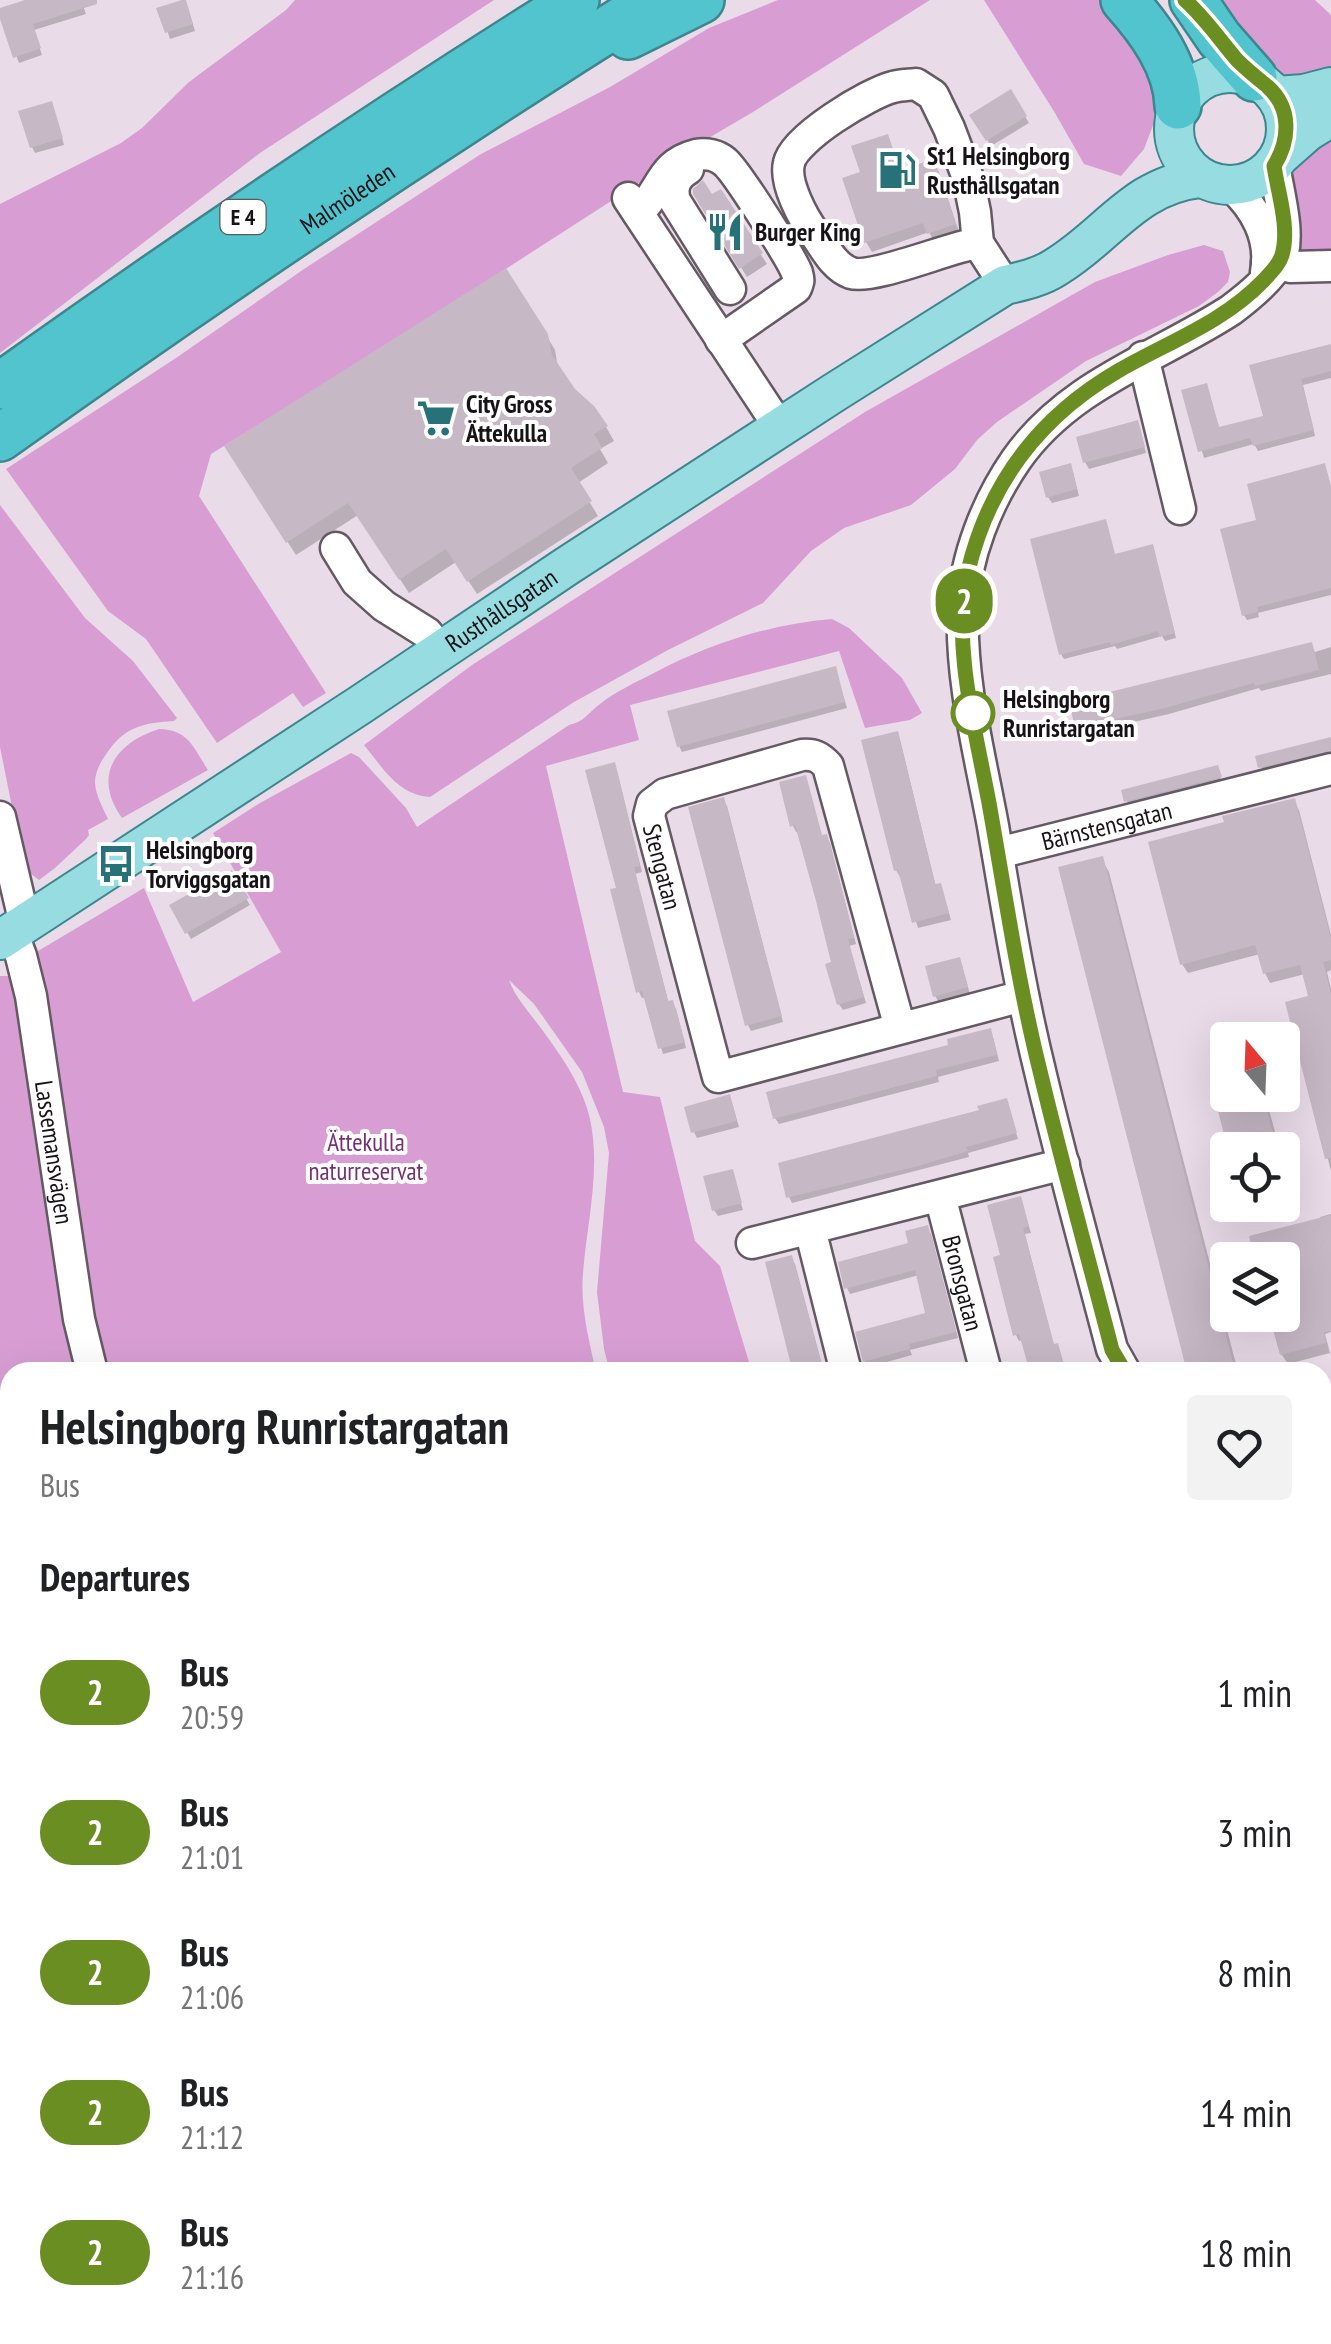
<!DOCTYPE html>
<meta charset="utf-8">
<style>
:root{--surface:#fff;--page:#f2f2f2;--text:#202124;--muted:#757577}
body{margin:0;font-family:"PT Sans Narrow",sans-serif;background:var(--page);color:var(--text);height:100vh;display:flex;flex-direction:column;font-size:38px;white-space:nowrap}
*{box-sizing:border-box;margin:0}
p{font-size:32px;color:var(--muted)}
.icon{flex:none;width:55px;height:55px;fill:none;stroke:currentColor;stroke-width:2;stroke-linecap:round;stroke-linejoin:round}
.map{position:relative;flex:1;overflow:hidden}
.sheet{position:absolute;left:0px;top:1362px;width:1332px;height:982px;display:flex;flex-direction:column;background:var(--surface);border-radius:30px 30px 0 0;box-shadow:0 10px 40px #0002}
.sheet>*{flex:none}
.badge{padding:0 20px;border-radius:32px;font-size:35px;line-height:65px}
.needle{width:65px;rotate:341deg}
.controls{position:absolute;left:1210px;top:1022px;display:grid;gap:20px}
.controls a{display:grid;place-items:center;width:90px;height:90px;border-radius:10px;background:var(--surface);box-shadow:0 10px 40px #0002;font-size:50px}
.map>.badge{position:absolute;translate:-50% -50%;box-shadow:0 0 0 5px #fff}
h2{padding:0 40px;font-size:38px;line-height:90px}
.round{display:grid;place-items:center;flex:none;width:105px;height:105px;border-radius:10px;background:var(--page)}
.head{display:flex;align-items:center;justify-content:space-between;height:170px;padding:0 40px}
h1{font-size:48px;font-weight:700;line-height:75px}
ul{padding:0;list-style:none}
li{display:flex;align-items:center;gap:30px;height:140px;padding:0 40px}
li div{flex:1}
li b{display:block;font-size:38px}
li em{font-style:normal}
li .badge{min-width:110px;font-weight:700;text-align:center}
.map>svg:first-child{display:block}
.green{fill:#d89ed4}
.shadow{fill:#0003}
.building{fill:#c6b8c5}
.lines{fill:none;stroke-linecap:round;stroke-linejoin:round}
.minor-casing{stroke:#655964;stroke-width:35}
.major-casing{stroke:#3d868d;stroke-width:42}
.highway-casing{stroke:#3d868d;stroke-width:50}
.minor{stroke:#fff;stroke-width:30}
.major{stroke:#97dce1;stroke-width:38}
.highway{stroke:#52c4cd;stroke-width:45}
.line-casing{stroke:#fff;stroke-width:22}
.line{stroke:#6b8e23;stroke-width:15}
.stop-dot{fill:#fff;stroke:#6b8e23;stroke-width:5}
.labels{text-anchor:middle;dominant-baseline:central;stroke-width:8;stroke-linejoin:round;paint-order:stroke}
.shield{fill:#fff;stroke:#5d595c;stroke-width:2.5}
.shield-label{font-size:22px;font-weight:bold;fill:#171216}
.poi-label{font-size:25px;font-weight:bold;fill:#171216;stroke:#fff;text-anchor:start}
.street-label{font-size:25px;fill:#171216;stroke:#fff}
.stop-label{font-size:25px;font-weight:bold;fill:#171216;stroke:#fff;text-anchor:start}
.park-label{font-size:25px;fill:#753173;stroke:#fff}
</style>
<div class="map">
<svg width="1331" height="2344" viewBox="0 0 1331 2344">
<rect width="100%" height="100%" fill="#e9dbe8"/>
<path class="green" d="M 295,0 L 494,0 L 260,153 L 0,353 L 0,204 L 121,143 L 142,128 L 189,82 L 286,10 Z
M 778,0 L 930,0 L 753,112 L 712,136 L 380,350 L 211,454 L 199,496 L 326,693 L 303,707 L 293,693 L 217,743 L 146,639 L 108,611 L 6,469 L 176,358 L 304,269 L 481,154 L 610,87 L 709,28 Z
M 984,0 L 1102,0 L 1133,29 L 1165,94 L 1144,149 L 1121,176 L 1084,164 L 1055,113 Z
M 1209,0 L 1315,0 L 1331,15 L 1331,77 L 1312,83 L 1271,77 Z
M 1331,128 L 1331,256 L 1303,255 L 1298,251 L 1287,170 Z
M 1204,245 L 1223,251 L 1230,272 L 1228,282 L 1218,292 L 1199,306 L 1086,361 L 997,422 L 977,440 L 955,469 L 911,505 L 844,528 L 811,551 L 763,603 L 668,650 L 574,702 L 430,797 C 398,795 383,768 364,745 L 472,665 L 865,412 L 1095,282 L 1168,255 Z
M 0,505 L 85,618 L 133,661 L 177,718 L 174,721 C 144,723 125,726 107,753 C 101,761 95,772 95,782 C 95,794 103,808 108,819 L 88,830 L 89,835 L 86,839 L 55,868 L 39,880 L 26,870 L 23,862 L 0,747 Z
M 832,619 L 849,628 L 902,678 L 922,713 L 910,720 L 865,728 L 839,651 L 630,705 L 639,740 L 546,766 L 623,1092 L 660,1097 L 695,1241 L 720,1266 L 752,1372 L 610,1372 L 604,1349 L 597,1292 L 609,1153 L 604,1127 L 582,1072 L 534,1004 L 509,980 C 516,999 531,1014 543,1031 C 562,1057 583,1087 590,1119 C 601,1170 587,1222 583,1273 C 580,1306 589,1340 596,1372 L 10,1372 L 10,2335 L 1322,2335 L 1323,2011 L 1331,2012 L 1331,2344 L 0,2344 L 0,976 L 8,976 L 36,963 L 37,965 L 38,951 L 144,888 L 193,1002 L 281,952 L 213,833 L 260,803 L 351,753 L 359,757 L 406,808 L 417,827 L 569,725 C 584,722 588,713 600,704 C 615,692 636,682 654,673 C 709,644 770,624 832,619 Z
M 159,729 C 189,730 193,747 208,770 L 122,818 C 92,776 115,743 159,729 Z"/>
<path class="shadow" d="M 57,0 L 81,0 L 86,14 L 34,30 L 42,55 L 19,63 L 0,11 Z
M 188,8 L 195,31 L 170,39 L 160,9 Z
M 1010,92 L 1029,123 L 991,146 L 973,115 Z
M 54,110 L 64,145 L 35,153 L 32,147 Z
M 887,137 L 901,173 L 933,162 L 939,172 L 960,235 L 935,243 L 929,232 L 872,252 L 866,242 L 863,174 Z
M 720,192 L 767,264 L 747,277 L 695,193 L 712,197 Z
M 546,335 L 555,350 L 558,368 L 573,391 L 606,427 L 614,441 L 600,449 L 608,463 L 578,483 L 598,516 L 477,594 L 456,562 L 409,593 L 358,515 L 296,555 L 236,461 Z
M 1331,347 L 1331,378 L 1303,385 L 1315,436 L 1258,451 L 1254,444 L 1204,458 L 1185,392 L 1206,386 L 1220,430 L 1266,418 L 1252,367 Z
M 1140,429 L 1146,453 L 1089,469 L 1085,462 Z
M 1073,472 L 1079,496 L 1052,503 L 1048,497 Z
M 1327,472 L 1331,487 L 1331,595 L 1258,613 L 1259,617 L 1247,620 L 1244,615 L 1259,521 Z
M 1154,552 L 1176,638 L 1165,641 L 1162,636 L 1117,649 L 1115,646 L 1064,659 L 1061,654 L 1116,556 Z
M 1311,645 L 1315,652 L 1331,647 L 1331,674 L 1261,691 L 1259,688 L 1169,714 L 1081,734 L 1078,728 L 1072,704 Z
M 835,669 L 847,708 L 682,752 L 679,746 Z
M 900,740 L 936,887 L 943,892 L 951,920 L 918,928 L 902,876 L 900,877 L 896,870 L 864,742 Z
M 1331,740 L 1331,753 L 1262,769 L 1261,767 Z
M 1218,770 L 1221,780 L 1128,803 L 1127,801 Z
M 617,771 L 642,872 L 635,874 L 669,1004 L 672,1003 L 676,1009 L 686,1048 L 663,1054 L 646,997 L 642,998 L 639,992 L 619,890 Z
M 805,778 L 822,838 L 826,837 L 830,843 L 841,886 L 856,944 L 849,946 L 866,1003 L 843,1010 L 839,1004 L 834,964 L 800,831 L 796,832 L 793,826 Z
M 723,800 L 727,806 L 783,1022 L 751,1031 L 748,1025 Z
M 1293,800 L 1299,810 L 1331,935 L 1331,970 L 1327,972 L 1331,989 L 1331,1171 L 1288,1003 L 1311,997 L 1305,974 L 1270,983 L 1265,973 L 1260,954 L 1188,973 L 1182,964 L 1227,824 Z
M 1101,858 L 1109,872 L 1238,1372 L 1189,1372 L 1061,869 Z
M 231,873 L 250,905 L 191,939 L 172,906 Z
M 962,966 L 970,994 L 939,1002 L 935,996 Z
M 993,1037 L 999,1061 L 938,1077 L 939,1082 L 779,1124 L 775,1118 Z
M 1228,1083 L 1228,1095 L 1265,1095 L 1280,1150 L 1231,1150 L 1214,1086 Z
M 1006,1100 L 1018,1139 L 968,1153 L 969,1157 L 792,1203 L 789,1197 Z
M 732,1103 L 739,1127 L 697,1138 L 694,1132 Z
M 1282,1161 L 1294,1206 L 1252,1216 L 1246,1205 L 1282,1205 Z
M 732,1172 L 743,1210 L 718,1216 L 714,1210 Z
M 1020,1199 L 1031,1233 L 1025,1234 L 1054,1347 L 1060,1352 L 1066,1372 L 1032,1372 L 1023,1340 L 1019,1341 L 1016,1335 L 1003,1257 Z
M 1331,1214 L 1331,1332 L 1325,1334 L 1330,1353 L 1288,1364 L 1282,1355 L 1272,1315 L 1282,1315 L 1282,1260 L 1258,1260 L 1321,1220 L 1320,1217 Z
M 927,1228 L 931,1234 L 958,1338 L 910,1350 L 912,1355 L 869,1367 L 865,1361 L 928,1314 L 919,1275 L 850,1294 L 847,1288 L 911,1245 Z
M 791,1258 L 795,1264 L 824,1372 L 795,1372 L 768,1264 Z
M 1331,1491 L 1331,1622 L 1329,1622 L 1331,1632 L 1331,1814 L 1322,1781 L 1322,1493 Z
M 1331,1822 L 1331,1858 L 1322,1860 L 1322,1826 Z
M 1322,1922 L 1331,1946 L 1331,1993 L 1322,1994 Z"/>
<path class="building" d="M 25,0 L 97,0 L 97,4 L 33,24 L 41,48 L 13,58 L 0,19 L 0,8 Z
M 182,0 L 186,0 L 193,24 L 165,33 L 156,8 Z
M 1011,89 L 1027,116 L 986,141 L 969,115 Z
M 52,101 L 63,138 L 30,148 L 18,111 Z
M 888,134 L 900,170 L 934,159 L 956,224 L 927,234 L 923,223 L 864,243 L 842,178 L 860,172 L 851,146 Z
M 703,180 L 712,194 L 721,189 L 763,253 L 739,269 L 693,194 L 693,189 Z
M 506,268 L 548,334 L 552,355 L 575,389 L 594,406 L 608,426 L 594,434 L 602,448 L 571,468 L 592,501 L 467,582 L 446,549 L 399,580 L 348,503 L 286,543 L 224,446 Z
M 1331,344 L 1331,371 L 1301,379 L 1314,430 L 1253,446 L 1250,438 L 1198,452 L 1181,390 L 1207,383 L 1219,427 L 1263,416 L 1249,365 Z
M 1138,420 L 1145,447 L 1083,463 L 1076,437 Z
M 1071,463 L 1077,489 L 1046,498 L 1039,472 Z
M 1325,463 L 1331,488 L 1331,588 L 1257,607 L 1258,612 L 1242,616 L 1220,529 L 1256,520 L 1247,484 Z
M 1106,519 L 1115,554 L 1153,544 L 1175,633 L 1159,637 L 1158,631 L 1111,645 L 1110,642 L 1059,655 L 1030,539 Z
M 1312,642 L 1319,670 L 1255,686 L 1254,683 L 1165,708 L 1075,728 L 1069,702 Z
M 836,666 L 845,702 L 677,747 L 667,711 Z
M 898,731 L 935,884 L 941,883 L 949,913 L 912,923 L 898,870 L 894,871 L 861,740 Z
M 1331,737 L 1331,751 L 1258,768 L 1255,756 Z
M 615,762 L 640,866 L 634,867 L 668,1001 L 673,1000 L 685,1042 L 658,1049 L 642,991 L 636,993 L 610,889 L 616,888 L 585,770 Z
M 1218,765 L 1222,777 L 1124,802 L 1121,790 Z
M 806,775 L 822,835 L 827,834 L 839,878 L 854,938 L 848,939 L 864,997 L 837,1005 L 825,964 L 831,962 L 816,901 L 795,825 L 790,827 L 779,782 Z
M 724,797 L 782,1016 L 745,1026 L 688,807 Z
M 1295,798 L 1331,939 L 1331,960 L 1323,962 L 1331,993 L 1331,1158 L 1325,1159 L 1285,1002 L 1308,996 L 1300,965 L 1263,974 L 1255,945 L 1180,965 L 1148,842 L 1224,822 L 1222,816 Z
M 1103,856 L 1234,1367 L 1211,1372 L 1187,1372 L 1058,867 Z
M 232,870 L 249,898 L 185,934 L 169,905 Z
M 960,957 L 968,987 L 933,997 L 925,966 Z
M 991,1028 L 997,1055 L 936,1070 L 937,1076 L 773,1119 L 766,1092 L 948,1045 L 947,1039 Z
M 730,1094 L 737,1121 L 691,1133 L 684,1107 Z
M 1214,1095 L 1263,1095 L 1277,1150 L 1228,1150 Z
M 1007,1098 L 1017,1133 L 966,1147 L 968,1151 L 918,1166 L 786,1198 L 778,1163 L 979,1110 L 977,1106 Z
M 733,1169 L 742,1203 L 712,1211 L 703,1176 Z
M 1021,1196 L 1029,1226 L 1023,1228 L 1054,1344 L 1058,1343 L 1066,1372 L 1030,1372 L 1019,1334 L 1013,1336 L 993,1257 L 1000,1255 L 987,1205 Z
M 1331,1215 L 1331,1331 L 1324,1332 L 1326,1343 L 1280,1355 L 1269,1315 L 1282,1315 L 1282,1260 L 1255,1260 L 1249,1236 Z
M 928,1225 L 956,1332 L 909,1344 L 910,1349 L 863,1362 L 855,1332 L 925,1313 L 915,1270 L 844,1289 L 838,1262 L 908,1243 L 905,1231 Z
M 792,1255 L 821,1362 L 792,1369 L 765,1262 Z"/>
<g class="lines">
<g class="minor-casing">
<g id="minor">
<path d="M 688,169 C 675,177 671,187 675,201 L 730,289"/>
<path d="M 1231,186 C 1256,208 1272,239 1266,272"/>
<path d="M 628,198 L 780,428"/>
<path d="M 638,213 C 662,191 660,164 696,155 C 706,153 717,155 725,162 C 736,171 792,259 797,273 C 799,281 799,280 796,288 L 721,340"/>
<path d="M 978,243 C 949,247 873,280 851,273 C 834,267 825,248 815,234 C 803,218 784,183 789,163 C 794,138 869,93 893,87 C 900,85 909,85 916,84 L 933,95 L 949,128 L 968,178 L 975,212 L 978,243 L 1005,285"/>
<path d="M 1267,262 L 1291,267 L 1331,266"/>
<path d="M 1143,357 L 1180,509"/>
<path d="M 336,548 L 357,582 L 384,606 L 427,633 L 441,651"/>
<path d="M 0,817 L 25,924"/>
<path id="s1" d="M 998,853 L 1331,769"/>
<path id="s2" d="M 12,932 L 21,956 L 31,996 L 79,1319 L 92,1372"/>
<path id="s3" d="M 900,1028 L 828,766 C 820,757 814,754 802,755 L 665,794 L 652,804 L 649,816 L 718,1077 L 1023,996"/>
<path id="s4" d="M 940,1196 L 986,1372"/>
<path d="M 810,1229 L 846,1372"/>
<path d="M 752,1243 L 1064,1164"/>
<path d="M 1125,1372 L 1112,1349 C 1088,1257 1062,1164 1040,1071 C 1020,990 1007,908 993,826 C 980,755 960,681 963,608 C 965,557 987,502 1016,460 C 1069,384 1157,358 1231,310 C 1247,298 1273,277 1281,259 C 1291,235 1278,191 1274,165"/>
<path d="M 1322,1410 L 1331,1408"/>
<path d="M 209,2335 L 257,2344"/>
<path d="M 465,2344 L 474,2335"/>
</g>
</g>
<g class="major-casing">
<g id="major">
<circle cx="1230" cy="129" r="56"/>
<path d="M 1276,96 L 1304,94 L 1331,87"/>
<path d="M 1281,155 L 1307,132 L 1331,117"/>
<path id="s5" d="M 0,940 L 360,705 L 567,566 L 835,392 L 1005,285 C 1023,281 1041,277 1056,267 C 1109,235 1133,186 1200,178"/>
</g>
</g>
<g class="highway-casing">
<g id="highway">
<path d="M 1124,0 C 1150,29 1177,65 1178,106"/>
<path d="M 1193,0 L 1219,38 L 1254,78"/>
<path d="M 628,36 L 701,0"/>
<path d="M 0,386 C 188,252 380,122 576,0"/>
<path id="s6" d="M 0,438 C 214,285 431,140 654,0"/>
</g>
</g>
<use href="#minor" class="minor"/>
<use href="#major" class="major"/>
<use href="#highway" class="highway"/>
</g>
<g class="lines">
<g class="line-casing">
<path id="line" d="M 1125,1372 L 1112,1350 C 1088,1257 1062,1164 1040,1071 C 1018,983 1005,893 989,803 C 976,732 951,643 968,571 C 989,483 1039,417 1118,371 C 1168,342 1223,323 1264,280 C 1271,272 1279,265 1282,255 C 1290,228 1278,193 1274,166 C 1290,140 1292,108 1267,86 C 1257,78 1247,70 1237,60 C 1220,40 1205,18 1185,0"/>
</g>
<use href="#line" class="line"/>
</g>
<defs>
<g id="fuel-bare" transform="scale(3)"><path d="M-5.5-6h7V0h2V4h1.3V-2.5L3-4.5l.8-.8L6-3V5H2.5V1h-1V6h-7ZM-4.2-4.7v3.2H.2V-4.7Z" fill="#277278" stroke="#fff" stroke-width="2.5" paint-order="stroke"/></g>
<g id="restaurant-bare" transform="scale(3)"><path d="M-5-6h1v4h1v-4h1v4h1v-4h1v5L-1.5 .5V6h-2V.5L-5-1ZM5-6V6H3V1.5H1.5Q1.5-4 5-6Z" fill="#277278" stroke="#fff" stroke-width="2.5" paint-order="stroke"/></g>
<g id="supermarket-bare" transform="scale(3)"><path d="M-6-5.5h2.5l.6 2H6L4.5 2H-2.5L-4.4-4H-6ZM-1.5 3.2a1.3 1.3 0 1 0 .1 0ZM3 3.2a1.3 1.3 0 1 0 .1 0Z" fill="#277278" stroke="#fff" stroke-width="2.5" paint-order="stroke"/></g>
<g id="bus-bare" transform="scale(3)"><path d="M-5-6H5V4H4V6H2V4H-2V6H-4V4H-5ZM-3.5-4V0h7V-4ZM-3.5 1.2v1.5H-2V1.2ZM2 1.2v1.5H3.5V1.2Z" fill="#277278" stroke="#fff" stroke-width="2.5" paint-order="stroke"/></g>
</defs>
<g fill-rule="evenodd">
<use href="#fuel-bare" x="897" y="170"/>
<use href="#restaurant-bare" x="725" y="232"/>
<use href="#supermarket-bare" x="436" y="418"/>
<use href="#bus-bare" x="116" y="864"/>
</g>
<circle class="stop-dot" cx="973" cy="713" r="20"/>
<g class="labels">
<rect class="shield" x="220.5" y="200" width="45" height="34" rx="8"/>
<g class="shield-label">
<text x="243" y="217">E 4</text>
</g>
<g class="poi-label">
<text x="927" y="156">St1 Helsingborg<tspan x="927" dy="29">Rusthållsgatan</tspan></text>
<text x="755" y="232">Burger King</text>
<text x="466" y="404">City Gross<tspan x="466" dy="29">Ättekulla</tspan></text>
<text x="146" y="850">Helsingborg<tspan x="146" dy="29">Torviggsgatan</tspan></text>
</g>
<g class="street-label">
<text stroke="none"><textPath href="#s6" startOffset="422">Malmöleden</textPath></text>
<text stroke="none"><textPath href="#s5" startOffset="600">Rusthållsgatan</textPath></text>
<text stroke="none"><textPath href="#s1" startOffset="112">Bärnstensgatan</textPath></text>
<text stroke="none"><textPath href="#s3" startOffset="525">Stengatan</textPath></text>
<text stroke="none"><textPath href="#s2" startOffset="225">Lassemansvägen</textPath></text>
<text stroke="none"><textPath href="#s4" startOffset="90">Bronsgatan</textPath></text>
</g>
<g class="stop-label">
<text x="1003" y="699">Helsingborg<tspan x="1003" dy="29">Runristargatan</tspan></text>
</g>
<g class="park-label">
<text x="366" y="1142">Ättekulla<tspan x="366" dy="29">naturreservat</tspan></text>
</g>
</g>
</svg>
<div class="controls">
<a><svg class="needle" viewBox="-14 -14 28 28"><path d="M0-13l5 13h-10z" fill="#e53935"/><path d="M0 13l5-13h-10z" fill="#757577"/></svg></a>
<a><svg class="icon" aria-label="locate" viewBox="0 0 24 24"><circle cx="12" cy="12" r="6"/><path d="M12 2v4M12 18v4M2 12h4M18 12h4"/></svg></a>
<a><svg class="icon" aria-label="layers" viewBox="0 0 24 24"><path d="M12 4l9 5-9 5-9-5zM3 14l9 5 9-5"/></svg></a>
</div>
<b class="badge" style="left:964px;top:601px;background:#6b8e23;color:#fff">2</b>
<section class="sheet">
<div class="head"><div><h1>Helsingborg Runristargatan</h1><p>Bus</p></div><a class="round"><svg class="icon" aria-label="heart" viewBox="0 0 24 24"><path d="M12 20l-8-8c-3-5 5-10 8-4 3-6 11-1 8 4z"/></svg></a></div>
<h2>Departures</h2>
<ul>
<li><span class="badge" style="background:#6b8e23;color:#fff">2</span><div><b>Bus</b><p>20:59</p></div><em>1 min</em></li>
<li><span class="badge" style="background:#6b8e23;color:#fff">2</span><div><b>Bus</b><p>21:01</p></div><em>3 min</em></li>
<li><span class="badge" style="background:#6b8e23;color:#fff">2</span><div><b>Bus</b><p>21:06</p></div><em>8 min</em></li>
<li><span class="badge" style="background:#6b8e23;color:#fff">2</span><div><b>Bus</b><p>21:12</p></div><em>14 min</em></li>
<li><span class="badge" style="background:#6b8e23;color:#fff">2</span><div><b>Bus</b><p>21:16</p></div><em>18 min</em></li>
</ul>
</section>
</div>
